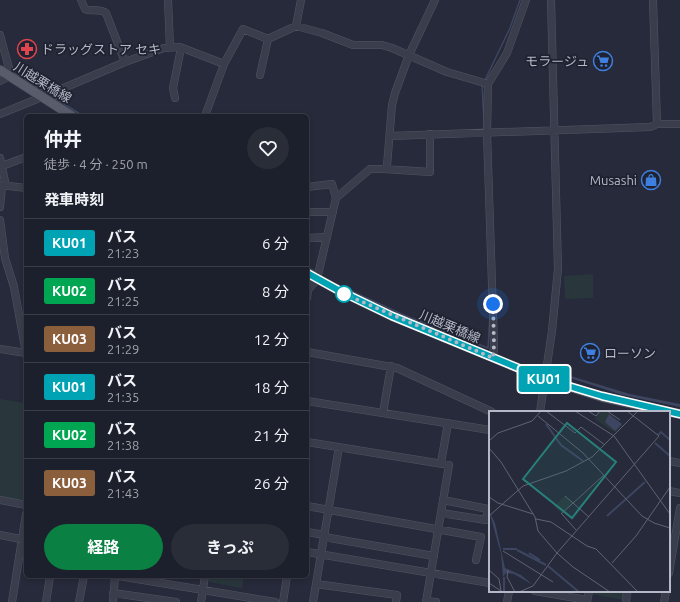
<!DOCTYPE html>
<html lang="ja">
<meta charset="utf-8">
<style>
:root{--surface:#1c202c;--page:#292d38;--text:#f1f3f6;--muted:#a0a3a9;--line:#3a3e48;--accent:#0b8043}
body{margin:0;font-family:Ubuntu,"Noto Sans JP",sans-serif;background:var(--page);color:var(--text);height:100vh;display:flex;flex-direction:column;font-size:15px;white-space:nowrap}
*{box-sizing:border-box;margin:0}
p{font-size:13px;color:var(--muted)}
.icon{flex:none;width:22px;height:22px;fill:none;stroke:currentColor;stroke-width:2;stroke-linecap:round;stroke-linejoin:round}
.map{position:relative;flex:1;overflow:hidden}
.side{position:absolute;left:24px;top:114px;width:285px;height:464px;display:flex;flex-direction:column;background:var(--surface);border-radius:6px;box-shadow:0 2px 6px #0003,0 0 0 1px var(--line)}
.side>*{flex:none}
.badge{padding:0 8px;border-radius:3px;font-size:14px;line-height:26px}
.you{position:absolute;width:20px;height:20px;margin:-10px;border:3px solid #fff;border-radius:50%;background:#1a73e8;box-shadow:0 0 0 6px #1a73e833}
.map>.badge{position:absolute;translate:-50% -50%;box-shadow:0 0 0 2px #fff}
h2{padding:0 20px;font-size:15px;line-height:36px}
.round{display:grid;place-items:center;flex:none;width:42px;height:42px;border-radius:21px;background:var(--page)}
.head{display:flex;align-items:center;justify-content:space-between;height:68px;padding:0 20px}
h1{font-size:19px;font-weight:700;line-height:30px}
.cta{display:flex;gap:8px;margin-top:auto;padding:8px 20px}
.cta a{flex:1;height:46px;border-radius:24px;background:var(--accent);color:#fff;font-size:16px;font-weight:700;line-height:46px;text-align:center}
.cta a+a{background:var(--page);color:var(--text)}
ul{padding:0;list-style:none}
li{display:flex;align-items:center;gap:12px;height:48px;padding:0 20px;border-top:1px solid var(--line)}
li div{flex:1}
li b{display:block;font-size:15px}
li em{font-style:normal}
li .badge{min-width:44px;font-weight:700;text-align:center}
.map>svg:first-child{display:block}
.green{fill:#29373c}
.water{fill:#3d4561}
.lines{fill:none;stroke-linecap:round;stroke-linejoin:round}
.stream{stroke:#3d4561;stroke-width:1.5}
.minor-casing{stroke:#525563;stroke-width:8}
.major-casing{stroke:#434654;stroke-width:10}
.minor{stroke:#3a3d4b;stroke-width:7}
.major{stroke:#585c6b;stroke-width:9}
.line-casing{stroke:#fff;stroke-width:9}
.line{stroke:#00a3b4;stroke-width:6}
.walk{stroke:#b5b8c6;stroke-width:4;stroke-dasharray:0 7.2}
.stop-dot{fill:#fff;stroke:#00a3b4;stroke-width:2}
.labels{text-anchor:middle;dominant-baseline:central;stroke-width:3.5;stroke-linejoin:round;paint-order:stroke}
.poi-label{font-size:13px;fill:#b5b8c6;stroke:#1f2230;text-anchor:start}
.street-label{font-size:13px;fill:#b5b8c6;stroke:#1f2230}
.inset-river{fill:none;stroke:#3d4561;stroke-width:2}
.inset-road{fill:none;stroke:#5f6372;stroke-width:1}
.view{fill:#28807b;fill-opacity:0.15;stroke:#28807b;stroke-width:2}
.inset-edge{fill:none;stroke:#b5b8c6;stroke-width:2}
</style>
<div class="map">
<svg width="680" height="602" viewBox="0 0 680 602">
<rect width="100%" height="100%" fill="#262a3a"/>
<path class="green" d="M 593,274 L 593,298 L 565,299 L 564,276 Z
M 0,399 L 26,403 L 26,502 L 0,498 Z
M 210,576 L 244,576 L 242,588 L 209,582 Z
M 592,591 L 625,591 L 623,600 L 591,594 Z"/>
<path class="water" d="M 564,374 L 630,394 L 680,404 L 680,407 L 622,395 L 564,376 Z"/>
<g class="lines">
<path class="stream" d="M 12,72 L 52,96
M 485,80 L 510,28 L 520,0
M 482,85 L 484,121
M 55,98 L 83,116
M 307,267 L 316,272
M 336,284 L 406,316 L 488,348 L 490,315"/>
<g class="minor-casing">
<path id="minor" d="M 81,0 L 85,9 C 92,12 100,8 106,13 L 125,62
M 168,0 L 170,47
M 301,0 L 296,26 L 322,33 L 353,45 L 382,45 L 392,48 L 447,72 L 488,84
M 653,0 L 657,124
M 0,35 L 10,72 L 10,76 L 0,81
M 260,75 L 268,39
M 175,98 L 173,88 L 181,48
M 49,101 L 59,90 L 125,62 L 164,48 L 180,47 L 224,64
M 0,114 L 37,99 L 40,95
M 205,116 L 224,64 L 243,29 L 268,39 L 296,26
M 390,136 L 650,127 L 657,124 L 680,124
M 0,158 L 6,186
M 2,166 L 26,157
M 384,169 L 430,172 L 430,134
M 0,185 L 26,188
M 307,187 L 332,184 L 336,198
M 0,207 L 2,186
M 307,212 L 333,212
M 0,220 L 5,258 L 14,287 L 26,353
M 307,238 L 327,237
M 307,298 L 308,290 L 317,279 L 336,198 L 370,169 L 384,169 L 387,166 L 392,105 L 395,93 L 409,55 L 435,0
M 0,349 L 26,353
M 307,352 L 397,368 L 492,412
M 493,358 L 494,345 L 487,133 L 488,84 L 507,53 L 526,0
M 307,401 L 490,430
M 540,412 L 552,331 L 558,269 L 551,0
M 383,413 L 391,366
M 307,442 L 449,465 L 426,602
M 669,461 L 680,463
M 441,463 L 448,423
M 669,491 L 680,493
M 0,500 L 26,505
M 307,506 L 481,537 L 476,560
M 441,513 L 486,520 L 488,509 L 443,500
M 307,532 L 325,535
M 0,535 L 25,540
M 324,537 L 434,556
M 307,552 L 490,583
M 669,573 L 680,508
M 119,576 L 275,602
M 316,584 L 397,595 L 396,602
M 535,591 L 587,600
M 113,593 L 176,602
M 426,601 L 436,602
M 12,602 L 26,514
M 46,602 L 50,576
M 79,602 L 84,576
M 113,602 L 115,576
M 201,602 L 205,576
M 283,602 L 287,576
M 313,602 L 339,447
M 507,602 L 509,591
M 587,602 L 589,591
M 626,602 L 627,591
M 664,602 L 666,591"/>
</g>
<g class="major-casing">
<path id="major" d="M 0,70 L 72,116
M 307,273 L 338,290 L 392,316 L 545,379 L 602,397 L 680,414"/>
</g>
<use href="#minor" class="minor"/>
<use href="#major" class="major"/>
</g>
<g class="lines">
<g class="line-casing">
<path id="line" d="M 307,273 L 338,290 L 392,316 L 545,379 L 602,396 L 680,414"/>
</g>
<use href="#line" class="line"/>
<path class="walk" d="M 344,294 L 493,358 L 494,345 L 493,304"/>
</g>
<defs>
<g id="pharmacy-ring" transform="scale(1)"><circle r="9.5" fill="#1f2230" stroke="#e0444e" stroke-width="1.5"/><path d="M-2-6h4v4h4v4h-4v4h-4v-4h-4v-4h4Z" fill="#e0444e"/></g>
<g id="supermarket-ring" transform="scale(1)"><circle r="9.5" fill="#1f2230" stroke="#3f7fe0" stroke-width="1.5"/><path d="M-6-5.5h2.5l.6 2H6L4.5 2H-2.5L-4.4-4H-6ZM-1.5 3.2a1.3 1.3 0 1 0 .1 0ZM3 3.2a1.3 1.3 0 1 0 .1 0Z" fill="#3f7fe0"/></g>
<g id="shop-ring" transform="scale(1)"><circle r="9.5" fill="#1f2230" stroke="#3f7fe0" stroke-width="1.5"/><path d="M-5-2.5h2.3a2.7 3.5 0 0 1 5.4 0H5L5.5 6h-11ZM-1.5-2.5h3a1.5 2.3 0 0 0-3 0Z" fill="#3f7fe0"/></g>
</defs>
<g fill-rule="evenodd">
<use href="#pharmacy-ring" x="27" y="49"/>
<use href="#supermarket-ring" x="603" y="61"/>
<use href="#shop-ring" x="651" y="180"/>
<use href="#supermarket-ring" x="590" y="353"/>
</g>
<circle class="stop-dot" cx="344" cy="294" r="8"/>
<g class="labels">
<g class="poi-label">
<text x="41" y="49">ドラッグストア セキ</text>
<text x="589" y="61" text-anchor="end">モラージュ</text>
<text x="637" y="180" text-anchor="end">Musashi</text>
<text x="604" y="353">ローソン</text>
</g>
<g class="street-label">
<text transform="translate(43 82) rotate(32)">川越栗橋線</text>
<text transform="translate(450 326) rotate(23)">川越栗橋線</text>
</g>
</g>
<g transform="translate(489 411)">
<rect width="181" height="181" fill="#262a3a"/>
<path d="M 111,0 L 117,0 L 133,14 L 127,21 L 120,18 L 106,8 ZM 76,85 L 84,92 L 72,102 L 65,95 Z" fill="#29373c"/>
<path d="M 120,3 L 133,13 L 126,20 L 116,11 ZM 0,100 L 6,112 L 16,157 L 32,164 L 44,174 L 25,163 L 17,162 L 14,166 L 12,143 Z" fill="#3d4561"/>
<path class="inset-river" d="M 57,13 L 72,34 L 94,50M 169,24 L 172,21 L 181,29M 166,32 L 181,45M 118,105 L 156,71M 14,138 L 28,138M 28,139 L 57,154M 40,142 L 51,149M 59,155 L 90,181M 15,166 L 15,181"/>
<path class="inset-road" d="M 57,0 L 86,22 L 92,16 L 116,34M 86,0 L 125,25 L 181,103M 99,0 L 107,5 L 111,0M 118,0 L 131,9M 49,5 L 94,42 L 153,105 L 165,112 L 181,117M 0,30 L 9,22 L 43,10 L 52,0M 0,37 L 12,51 L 46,106 L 49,120 L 68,142 L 44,175 L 30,181M 76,85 L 100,106M 0,86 L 9,92 L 44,103M 72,102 L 87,119M 72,103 L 115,64M 0,105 L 34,75 L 77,60 L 103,46 L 149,0M 47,108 L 62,111 L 98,135 L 107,138 L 149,181M 14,140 L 64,171M 123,152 L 147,125 L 181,76M 0,159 L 10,168 L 12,180M 19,159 L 18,166 L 26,181M 0,172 L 12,180M 121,181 L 84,156 L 68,142 L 170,25 L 138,0"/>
<path class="view" d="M 78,12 L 127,51 L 83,107 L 34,68 Z"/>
<rect width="181" height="181" class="inset-edge"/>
</g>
</svg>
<div class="you" style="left:493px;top:304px"></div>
<b class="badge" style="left:544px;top:379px;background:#00a3b4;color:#fff">KU01</b>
<section class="side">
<div class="head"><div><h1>仲井</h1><p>徒歩 · 4 分 · 250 m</p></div><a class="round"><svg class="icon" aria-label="heart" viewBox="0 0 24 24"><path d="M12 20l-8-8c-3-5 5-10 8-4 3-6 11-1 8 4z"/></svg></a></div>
<h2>発車時刻</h2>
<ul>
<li><span class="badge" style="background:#00a3b4;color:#fff">KU01</span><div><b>バス</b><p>21:23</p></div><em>6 分</em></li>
<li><span class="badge" style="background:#00a651;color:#fff">KU02</span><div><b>バス</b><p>21:25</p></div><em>8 分</em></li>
<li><span class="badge" style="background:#8b5e3c;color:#fff">KU03</span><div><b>バス</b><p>21:29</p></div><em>12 分</em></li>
<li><span class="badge" style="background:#00a3b4;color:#fff">KU01</span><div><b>バス</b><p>21:35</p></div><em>18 分</em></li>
<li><span class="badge" style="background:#00a651;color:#fff">KU02</span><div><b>バス</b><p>21:38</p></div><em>21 分</em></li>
<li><span class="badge" style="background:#8b5e3c;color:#fff">KU03</span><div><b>バス</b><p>21:43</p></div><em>26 分</em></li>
</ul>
<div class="cta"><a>経路</a><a>きっぷ</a></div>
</section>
</div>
